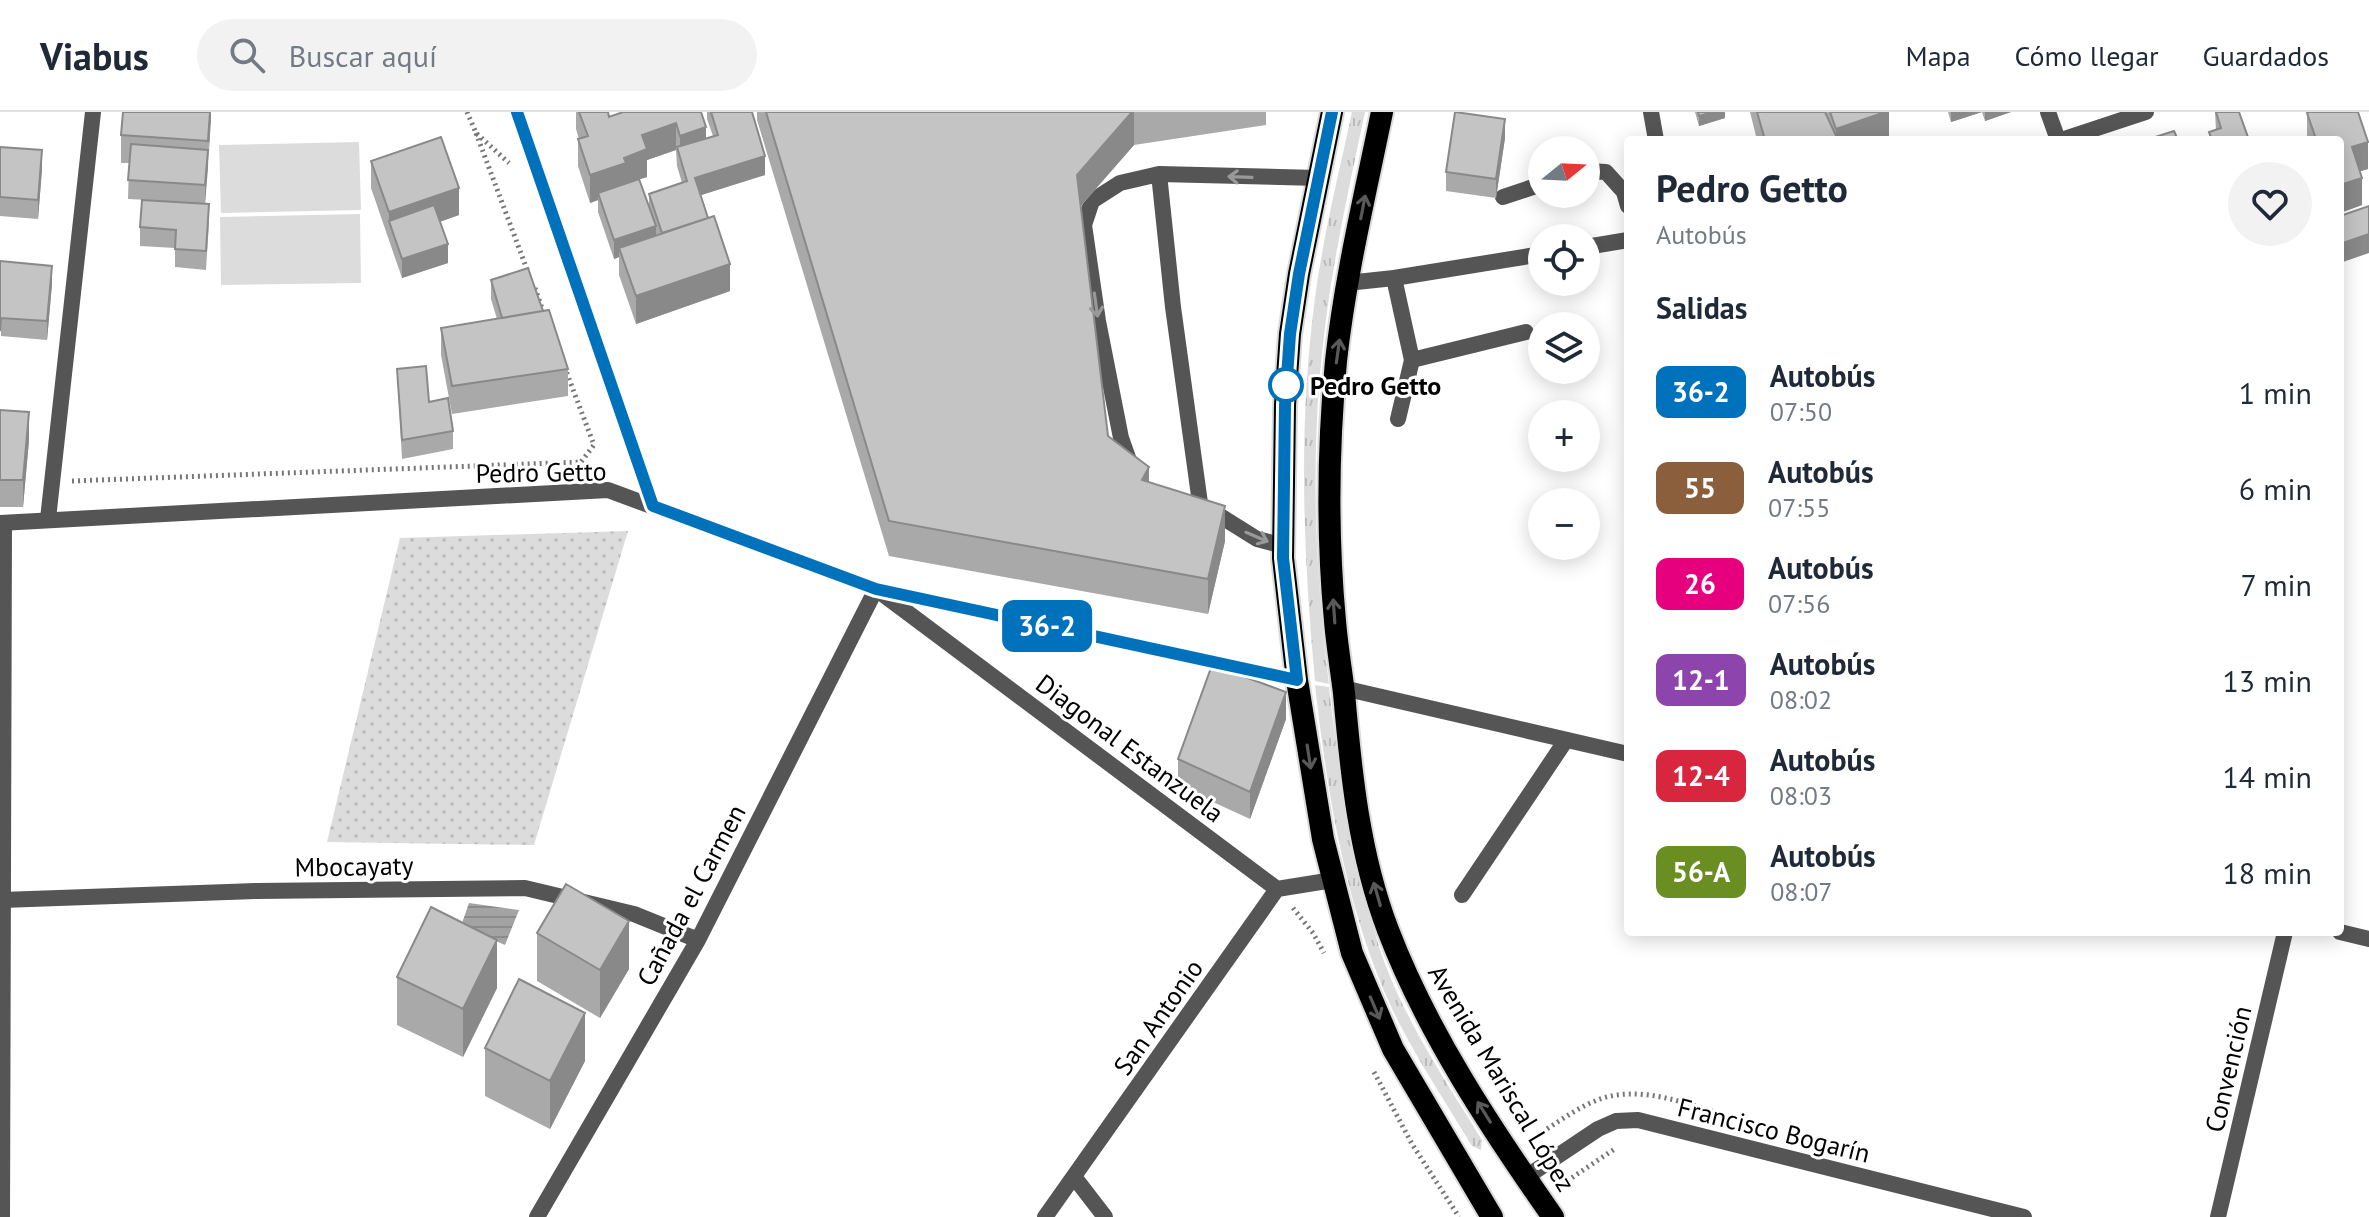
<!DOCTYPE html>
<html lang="es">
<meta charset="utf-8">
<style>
:root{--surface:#fff;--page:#f2f2f3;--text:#1f2937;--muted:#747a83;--line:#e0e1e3}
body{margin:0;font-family:"PT Sans",sans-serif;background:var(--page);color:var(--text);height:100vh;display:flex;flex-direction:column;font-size:30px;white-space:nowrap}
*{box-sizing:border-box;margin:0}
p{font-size:26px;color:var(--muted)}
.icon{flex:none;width:44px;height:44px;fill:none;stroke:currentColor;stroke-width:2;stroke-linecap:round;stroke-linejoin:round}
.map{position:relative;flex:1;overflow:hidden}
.panel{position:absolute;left:1624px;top:24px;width:720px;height:800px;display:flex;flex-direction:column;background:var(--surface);border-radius:8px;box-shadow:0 4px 20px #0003}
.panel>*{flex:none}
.badge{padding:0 16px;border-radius:12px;font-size:28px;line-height:52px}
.needle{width:52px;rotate:72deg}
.fabs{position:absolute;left:1528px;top:24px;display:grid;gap:16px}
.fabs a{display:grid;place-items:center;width:72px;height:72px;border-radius:50%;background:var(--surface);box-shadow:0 4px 20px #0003;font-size:40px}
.map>.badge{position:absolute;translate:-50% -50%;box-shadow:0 0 0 4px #fff}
h2{padding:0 32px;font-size:30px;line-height:72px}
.round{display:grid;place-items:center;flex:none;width:84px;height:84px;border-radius:42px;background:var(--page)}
.head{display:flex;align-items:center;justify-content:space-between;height:136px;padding:0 32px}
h1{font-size:38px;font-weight:700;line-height:60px}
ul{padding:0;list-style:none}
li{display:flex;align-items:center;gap:24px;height:96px;padding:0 32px}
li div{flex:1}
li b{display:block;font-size:30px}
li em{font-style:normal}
li .badge{min-width:88px;font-weight:700;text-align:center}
header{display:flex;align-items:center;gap:48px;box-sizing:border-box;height:112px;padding:0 40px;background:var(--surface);border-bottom:2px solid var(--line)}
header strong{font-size:38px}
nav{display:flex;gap:44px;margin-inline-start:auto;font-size:28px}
.search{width:560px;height:72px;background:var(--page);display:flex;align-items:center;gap:20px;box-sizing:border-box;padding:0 28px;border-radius:44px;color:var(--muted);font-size:30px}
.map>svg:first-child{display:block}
.grass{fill:url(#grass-tufts)}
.park{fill:url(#park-dots)}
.garden{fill:#dcdcdc}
.water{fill:url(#water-rules)}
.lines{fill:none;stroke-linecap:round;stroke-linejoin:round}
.trunk-casing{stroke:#dbdbdb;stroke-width:26}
.path{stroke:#777;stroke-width:5;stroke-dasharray:2 4;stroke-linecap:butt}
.service{stroke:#555;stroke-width:16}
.minor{stroke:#555;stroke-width:16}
.tertiary{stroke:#555;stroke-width:16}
.trunk{stroke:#000;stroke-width:22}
.wall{fill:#a9a9a9;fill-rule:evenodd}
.shaded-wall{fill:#898989}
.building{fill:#c4c4c4;stroke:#898989;stroke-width:2}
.oneway{stroke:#999}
.oneway2{stroke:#595959}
.line-casing{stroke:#fff;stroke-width:18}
.line{stroke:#0072bc;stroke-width:12}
.stop-dot{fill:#fff;stroke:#0072bc;stroke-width:4}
.labels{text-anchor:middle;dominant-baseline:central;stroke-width:6;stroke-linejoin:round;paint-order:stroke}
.stop-label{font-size:26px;font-weight:bold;fill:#000;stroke:#fff;text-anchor:start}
.street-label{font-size:26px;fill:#000;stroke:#fff}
</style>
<header>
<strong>Viabus</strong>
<div class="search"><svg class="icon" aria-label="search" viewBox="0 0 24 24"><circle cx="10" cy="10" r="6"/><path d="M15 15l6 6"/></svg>Buscar aquí</div>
<nav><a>Mapa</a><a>Cómo llegar</a><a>Guardados</a></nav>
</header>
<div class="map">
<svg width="2369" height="1105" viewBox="0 0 2369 1105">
<defs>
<pattern id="grass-tufts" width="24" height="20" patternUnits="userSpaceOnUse" patternTransform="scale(2)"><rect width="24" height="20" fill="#dcdcdc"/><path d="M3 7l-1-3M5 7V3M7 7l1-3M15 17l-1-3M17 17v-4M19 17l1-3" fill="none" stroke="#bbb"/></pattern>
<pattern id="park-dots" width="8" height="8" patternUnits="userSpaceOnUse" patternTransform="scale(2)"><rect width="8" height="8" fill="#dcdcdc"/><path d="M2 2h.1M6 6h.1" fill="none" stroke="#bbb" stroke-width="1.8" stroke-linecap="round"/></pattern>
<pattern id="water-rules" width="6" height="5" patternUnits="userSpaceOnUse" patternTransform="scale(2)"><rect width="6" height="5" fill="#a3a3a3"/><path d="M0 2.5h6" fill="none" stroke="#8b8b8b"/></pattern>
</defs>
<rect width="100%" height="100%" fill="#fff"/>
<path class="grass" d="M 1352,0 L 1365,0 C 1350,71 1334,142 1325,215 C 1310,334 1314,453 1329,572 L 1315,569 C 1303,441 1298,314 1315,186 C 1323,124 1339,61 1352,0 Z
M 1315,573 L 1329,575 C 1335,634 1346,692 1358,750 C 1367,788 1374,826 1389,862 C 1413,921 1449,974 1482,1028 L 1481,1038 L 1472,1034 C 1439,979 1401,924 1378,864 C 1342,772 1326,671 1315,573 Z"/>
<path class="park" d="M 628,419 L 534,733 L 327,730 L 400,426 Z"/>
<path class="garden" d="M 359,30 L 361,98 L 221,101 L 219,33 Z
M 360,102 L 361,171 L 221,173 L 220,105 Z"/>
<path class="water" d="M 469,791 L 519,798 L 505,833 L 461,814 Z"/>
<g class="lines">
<g class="trunk-casing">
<path id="trunk" d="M 1332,0 L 1299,162 L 1290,222 L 1285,293 L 1283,446 L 1297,568 L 1323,727 L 1352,841 L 1393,937 L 1492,1105
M 1382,0 C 1365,83 1345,166 1336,249 C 1328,335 1327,424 1335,509 C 1337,533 1341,557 1344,581 C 1351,661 1359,742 1388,818 C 1427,920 1490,1015 1553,1105"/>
</g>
<path class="path" d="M 467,0 L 476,21 L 509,51
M 476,21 L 528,160
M 535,176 L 545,205
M 72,369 L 581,350 L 594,333 L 566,259
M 1293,796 L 1313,821 L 1324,841
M 1374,960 L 1412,1032 L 1459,1105
M 1537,1023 C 1556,1012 1575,997 1595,989 C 1639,970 1692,994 1734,1006
M 1567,1069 L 1616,1036"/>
<path class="service" d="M 1651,0 L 1656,28
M 1586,59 L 1606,60 L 1624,80 L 1628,94
M 1159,62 L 1173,195 L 1200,391
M 1503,85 L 1542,72
M 1394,166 L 1412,248 L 1398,307
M 1412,248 L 1526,220
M 1132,357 L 1121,326 L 1098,209 L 1084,113 L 1092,89 L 1120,71 L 1159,62 L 1318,66
M 1209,397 L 1257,427 L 1284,434
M 1462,783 L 1566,628"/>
<path class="minor" d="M 2048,0 L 2058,28
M 48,407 L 93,0
M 2,788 L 256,779 L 525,776 L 634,802 L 698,828
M 1526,1065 L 1598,1017 L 1616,1009 L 1638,1008 L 2024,1105
M 1075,1066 L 1105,1105
M 2,1105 L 4,411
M 537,1105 L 698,828 L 876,477 L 1277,777
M 1045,1105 L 1277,777 L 1333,768
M 2218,1105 L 2285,820"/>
<path class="tertiary" d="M 517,0 L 653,394
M 2061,28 L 2146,0
M 1586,135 L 1628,128
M 1347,171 L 1394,166 L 1542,142
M 0,411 L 608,378 L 876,477 L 1297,568
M 1343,576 L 1628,642
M 2340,820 L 2369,827"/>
<use href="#trunk" class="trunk"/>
</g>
<path class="wall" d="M 211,0 L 205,92 L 209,111 L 206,158 L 175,155 L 175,136 L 140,134 L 140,115 L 149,88 L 128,87 L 129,51 L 121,51 L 121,23 Z
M 576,0 L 608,0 L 609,5 L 701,0 L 706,26 L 713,24 L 707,7 L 707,0 L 752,0 L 765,63 L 701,83 L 730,179 L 636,212 L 619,163 L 619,145 L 614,147 L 598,100 L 598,88 L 590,91 L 578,54 L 578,27 L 579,27 L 576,17 ZM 676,38 L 677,54 L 682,71 L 649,82 L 649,95 L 639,67 L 647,65 L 647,48 Z
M 757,0 L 1266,0 L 1266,13 L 1134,33 L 1081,94 L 1108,324 L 1149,370 L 1225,429 L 1208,502 L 889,444 L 757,8 Z
M 1695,0 L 1725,0 L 1725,6 L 1699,14 Z
M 1750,0 L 1889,0 L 1889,26 L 1883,28 L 1757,28 Z
M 1948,0 L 2011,0 L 1985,9 L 1982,0 L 1951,10 Z
M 2215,0 L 2239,0 L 2249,28 L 2209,28 L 2209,20 L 2216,18 Z
M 2309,0 L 2358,0 L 2368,30 L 2368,57 L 2360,59 L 2362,66 L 2362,93 L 2340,101 L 2340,28 L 2307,28 L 2307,1 Z
M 1505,26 L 1496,86 L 1446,79 L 1446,60 Z
M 0,35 L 42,57 L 38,107 L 0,104 Z
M 371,49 L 459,103 L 440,110 L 448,151 L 402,166 L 371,76 Z
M 0,149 L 52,172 L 47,228 L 1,224 Z
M 491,168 L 543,199 L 568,257 L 568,284 L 452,302 L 441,243 L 441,216 L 497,207 L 491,187 Z
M 397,257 L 429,290 L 453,319 L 453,337 L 402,347 Z
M 0,298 L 29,328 L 23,395 L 0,395 Z
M 1286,607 L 1250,707 L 1178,674 L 1178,647 Z
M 537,821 L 629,857 L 600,906 L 537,869 Z
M 397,865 L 497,876 L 463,945 L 397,913 Z
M 485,936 L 585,949 L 550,1017 L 485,984 Z"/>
<path class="shaded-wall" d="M 210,0 L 211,0 L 211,7 L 208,56 Z
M 1132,0 L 1134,0 L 1134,33 L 1077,98 L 1077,63 Z
M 1713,0 L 1725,0 L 1725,6 L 1699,14 L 1699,4 Z
M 1885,0 L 1889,0 L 1889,26 L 1883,28 L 1836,28 L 1836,17 Z
M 1951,0 L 1982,0 L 1951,10 Z
M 1985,0 L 2011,0 L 1985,9 Z
M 1505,7 L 1505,26 L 1496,86 L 1496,67 Z
M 676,11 L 676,38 L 647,48 L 647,65 L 598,81 L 598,88 L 590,91 L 590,63 L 624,46 L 642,23 Z
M 706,15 L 706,43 L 680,45 L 680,24 Z
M 2368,30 L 2368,57 L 2352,62 L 2352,35 Z
M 42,38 L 42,57 L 38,107 L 38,88 Z
M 208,38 L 208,56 L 205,92 L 205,73 Z
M 765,44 L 765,63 L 695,85 L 695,66 Z
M 2362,66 L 2362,93 L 2340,101 L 2340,73 Z
M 459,76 L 459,103 L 395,125 L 389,109 L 389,100 Z
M 656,114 L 656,133 L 619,136 L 619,145 L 614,147 L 614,128 Z
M 2369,122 L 2369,141 L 2340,151 L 2340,132 Z
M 448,132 L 448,151 L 402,166 L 402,147 Z
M 730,152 L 730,179 L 636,212 L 636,184 Z
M 52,154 L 52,172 L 47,228 L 47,209 Z
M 29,300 L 29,328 L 23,395 L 23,368 Z
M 1149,355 L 1149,391 L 1142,368 Z
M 1225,394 L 1225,429 L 1208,502 L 1208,467 Z
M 1286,580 L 1286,607 L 1250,707 L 1250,680 Z
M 629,809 L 629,857 L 600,906 L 600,858 Z
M 497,828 L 497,876 L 463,945 L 463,897 Z
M 585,901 L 585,949 L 550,1017 L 550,969 Z"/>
<path class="building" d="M 123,0 L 210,0 L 208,29 L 121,23 Z
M 579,0 L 608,0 L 609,5 L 623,0 L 701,0 L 706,15 L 680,24 L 676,11 L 642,23 L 647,37 L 624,46 L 626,51 L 590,63 L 578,27 L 588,24 Z
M 711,0 L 752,0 L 765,44 L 695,66 L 708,106 L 662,121 L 649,82 L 687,69 L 677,35 L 718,23 Z
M 766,0 L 1132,0 L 1077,63 L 1108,324 L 1149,355 L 1142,368 L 1225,394 L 1208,467 L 889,409 Z
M 1455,0 L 1505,7 L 1496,67 L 1446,60 Z
M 1698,0 L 1713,0 L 1699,4 Z
M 1757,0 L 1825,0 L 1838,28 L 1765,28 Z
M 1830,0 L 1885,0 L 1836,17 Z
M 2216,0 L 2239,0 L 2249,28 L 2212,28 L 2209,20 L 2221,16 Z
M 2309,0 L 2358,0 L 2368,30 L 2352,35 L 2362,66 L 2340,73 L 2340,28 L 2315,28 L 2316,27 L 2307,1 Z
M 2174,19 L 2178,28 L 2146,28 Z
M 441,25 L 459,76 L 389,100 L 371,49 Z
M 131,32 L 208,38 L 205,73 L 128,68 Z
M 0,35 L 42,38 L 38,88 L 0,85 Z
M 639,67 L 656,114 L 614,128 L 598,81 Z
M 142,88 L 209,92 L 206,139 L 175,137 L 176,118 L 140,115 Z
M 434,93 L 448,132 L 402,147 L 389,109 Z
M 2369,94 L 2369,122 L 2340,132 L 2340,104 Z
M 714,104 L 730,152 L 636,184 L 619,136 Z
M 0,149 L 52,154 L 47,209 L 1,206 L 0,219 Z
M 528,156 L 543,199 L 502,206 L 491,168 Z
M 549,198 L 568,257 L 452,274 L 441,216 Z
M 426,254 L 429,290 L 448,286 L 453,319 L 402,328 L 397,257 Z
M 0,298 L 29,300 L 23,368 L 0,368 Z
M 1212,553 L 1286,580 L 1250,680 L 1178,647 Z
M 566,772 L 629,809 L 600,858 L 537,821 Z
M 431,795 L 497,828 L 463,897 L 397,865 Z
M 519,867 L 585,901 L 550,969 L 485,936 Z"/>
<defs><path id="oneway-shaft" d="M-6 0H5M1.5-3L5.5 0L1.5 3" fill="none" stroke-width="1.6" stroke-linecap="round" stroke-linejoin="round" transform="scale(2)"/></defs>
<g class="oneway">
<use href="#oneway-shaft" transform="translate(1240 65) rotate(-178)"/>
<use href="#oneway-shaft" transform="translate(1096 193) rotate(82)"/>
<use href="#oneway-shaft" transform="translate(1257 425) rotate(23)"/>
</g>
<g class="oneway2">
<use href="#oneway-shaft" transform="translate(1363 95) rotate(-79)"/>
<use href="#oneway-shaft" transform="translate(1338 239) rotate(-82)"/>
<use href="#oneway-shaft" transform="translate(1334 499) rotate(-94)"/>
<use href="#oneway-shaft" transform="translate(1309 645) rotate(81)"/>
<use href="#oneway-shaft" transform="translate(1377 782) rotate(-106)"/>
<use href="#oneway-shaft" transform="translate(1375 896) rotate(67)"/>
<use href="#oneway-shaft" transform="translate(1484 1000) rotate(-122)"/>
</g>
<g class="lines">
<g class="line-casing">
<path id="line" d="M 517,0 L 653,394 L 876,477 L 1297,568 L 1283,446 L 1285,293 L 1290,222 L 1299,162 L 1332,0"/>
</g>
<use href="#line" class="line"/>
</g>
<circle class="stop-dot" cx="1286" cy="273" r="16"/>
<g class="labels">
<g class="stop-label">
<text x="1310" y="273">Pedro Getto</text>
</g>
<g class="street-label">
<text transform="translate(541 360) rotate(-1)">Pedro Getto</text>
<text transform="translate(1130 636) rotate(37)">Diagonal Estanzuela</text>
<text transform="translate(354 754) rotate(-1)">Mbocayaty</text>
<text transform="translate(691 783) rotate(-62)">Cañada el Carmen</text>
<text transform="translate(1158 905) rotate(-55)">San Antonio</text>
<text transform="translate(2228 957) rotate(-77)">Convención</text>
<text transform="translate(1502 966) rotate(59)">Avenida Mariscal López</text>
<text transform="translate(1774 1018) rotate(14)">Francisco Bogarín</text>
</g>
</g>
</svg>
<div class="fabs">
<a><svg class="needle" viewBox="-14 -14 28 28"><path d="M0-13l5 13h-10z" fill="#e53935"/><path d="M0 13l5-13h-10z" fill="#747a83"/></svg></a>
<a><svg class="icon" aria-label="locate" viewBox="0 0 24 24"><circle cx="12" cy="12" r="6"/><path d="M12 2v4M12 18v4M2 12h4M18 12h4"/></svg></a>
<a><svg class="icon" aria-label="layers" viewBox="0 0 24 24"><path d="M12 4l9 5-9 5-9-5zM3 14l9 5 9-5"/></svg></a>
<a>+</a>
<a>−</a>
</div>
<b class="badge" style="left:1047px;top:514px;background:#0072bc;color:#fff">36-2</b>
<section class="panel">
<div class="head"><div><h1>Pedro Getto</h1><p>Autobús</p></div><a class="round"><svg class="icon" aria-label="heart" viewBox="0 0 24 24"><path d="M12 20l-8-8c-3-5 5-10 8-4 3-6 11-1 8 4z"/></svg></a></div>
<h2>Salidas</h2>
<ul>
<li><span class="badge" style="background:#0072bc;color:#fff">36-2</span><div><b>Autobús</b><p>07:50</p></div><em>1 min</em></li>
<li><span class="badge" style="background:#8b5e3c;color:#fff">55</span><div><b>Autobús</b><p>07:55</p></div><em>6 min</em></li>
<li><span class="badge" style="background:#e6007e;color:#fff">26</span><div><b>Autobús</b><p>07:56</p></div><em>7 min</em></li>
<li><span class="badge" style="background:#8e44ad;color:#fff">12-1</span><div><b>Autobús</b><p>08:02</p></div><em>13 min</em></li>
<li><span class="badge" style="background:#d7263d;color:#fff">12-4</span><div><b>Autobús</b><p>08:03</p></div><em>14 min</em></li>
<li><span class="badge" style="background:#6b8e23;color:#fff">56-A</span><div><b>Autobús</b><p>08:07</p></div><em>18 min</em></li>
</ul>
</section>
</div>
